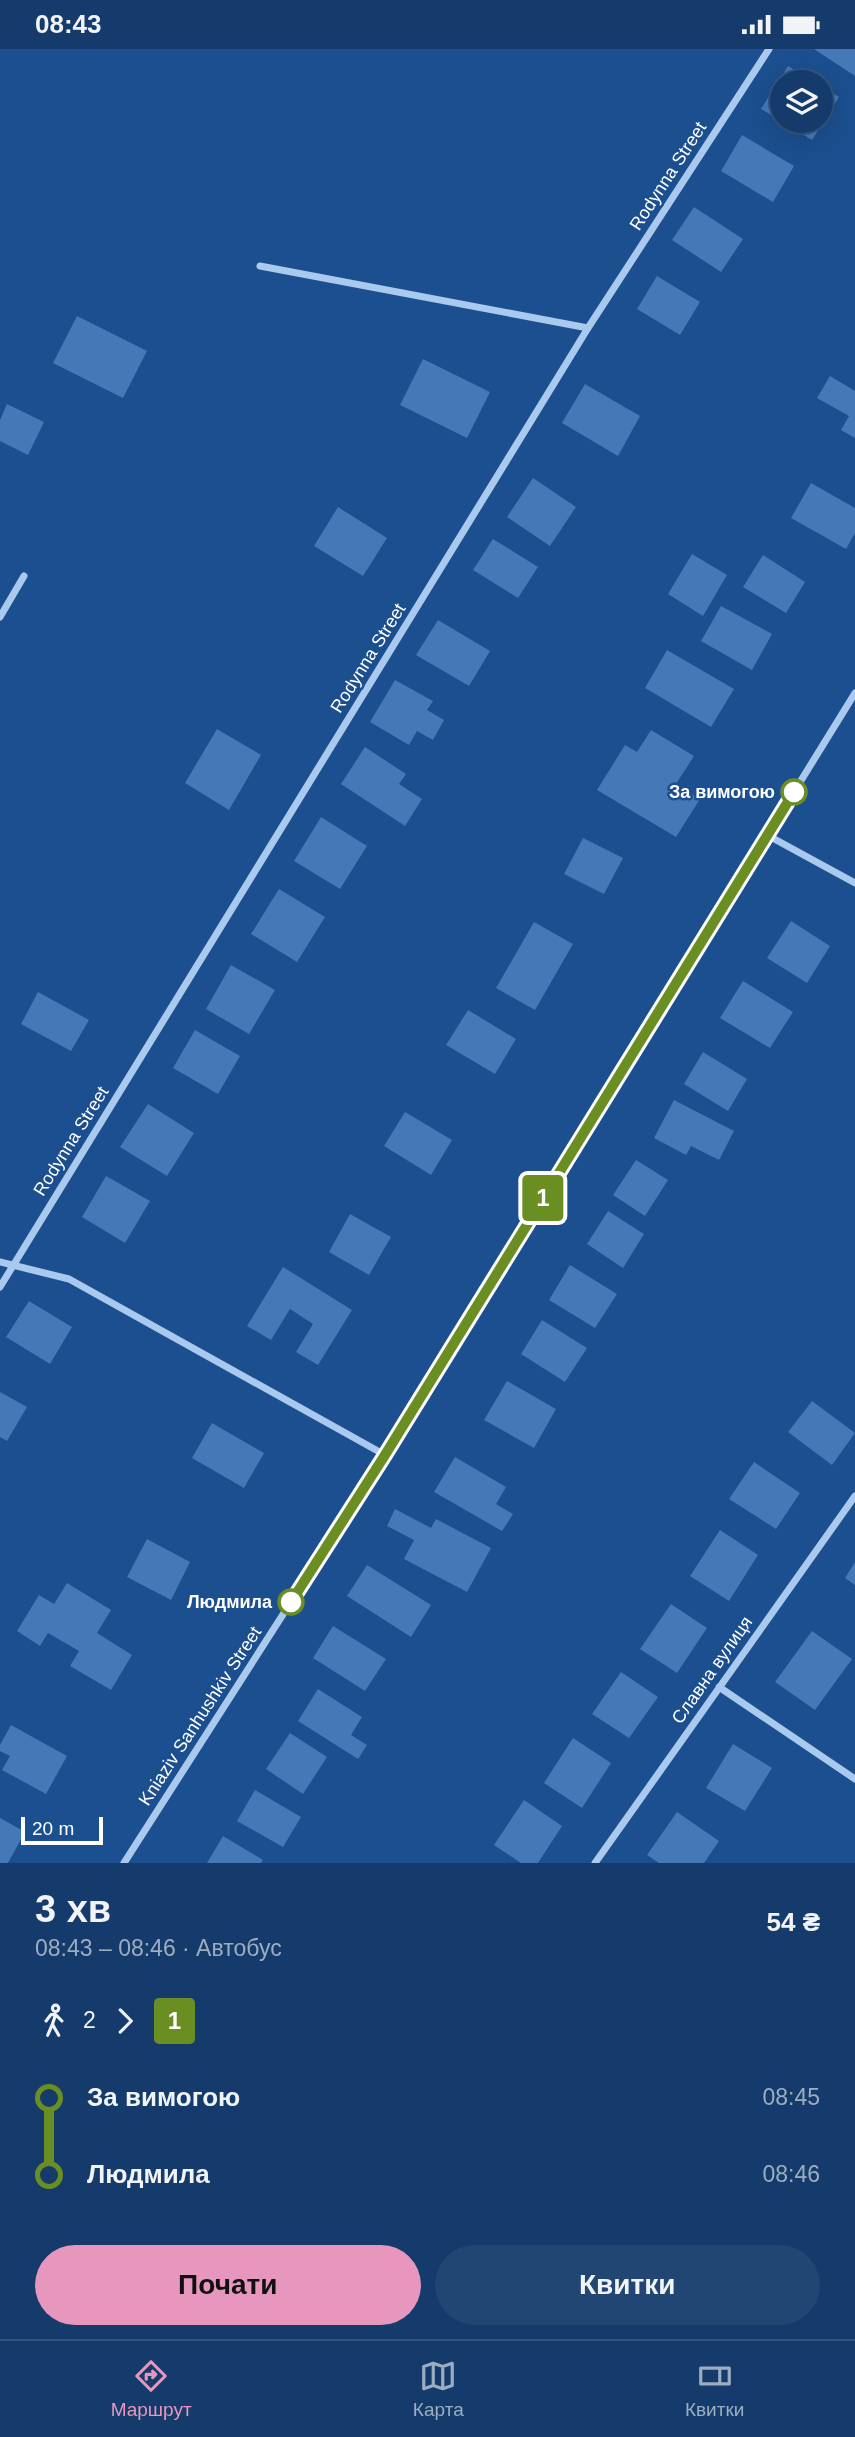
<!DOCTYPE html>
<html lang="uk">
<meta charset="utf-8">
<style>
:root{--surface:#143b6b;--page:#214673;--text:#f1f3f6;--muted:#9dadc1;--line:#33557e;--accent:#e797bd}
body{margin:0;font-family:Helvetica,sans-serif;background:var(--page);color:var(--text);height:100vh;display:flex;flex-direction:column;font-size:26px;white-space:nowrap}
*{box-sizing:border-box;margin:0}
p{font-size:23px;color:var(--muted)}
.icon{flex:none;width:38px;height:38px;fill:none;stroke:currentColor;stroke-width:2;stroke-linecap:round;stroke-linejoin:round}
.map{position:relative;height:1814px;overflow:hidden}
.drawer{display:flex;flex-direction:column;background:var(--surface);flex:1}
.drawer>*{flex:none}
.badge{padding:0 14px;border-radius:5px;font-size:24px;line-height:46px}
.controls{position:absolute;left:770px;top:21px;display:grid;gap:14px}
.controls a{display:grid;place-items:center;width:63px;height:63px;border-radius:50%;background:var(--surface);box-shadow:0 7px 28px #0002,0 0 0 2px var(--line);font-size:35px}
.scale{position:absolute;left:21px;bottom:18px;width:82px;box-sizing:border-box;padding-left:7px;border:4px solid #fff;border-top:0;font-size:19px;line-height:24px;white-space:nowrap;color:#fff;-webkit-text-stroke:5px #1b4f8f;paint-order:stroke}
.map>.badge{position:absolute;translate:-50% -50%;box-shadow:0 0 0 4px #fff}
.legs{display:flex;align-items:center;gap:10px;height:77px;padding:0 35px;font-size:23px}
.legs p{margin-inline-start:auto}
.overview{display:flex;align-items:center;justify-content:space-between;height:119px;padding:0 35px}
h1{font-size:38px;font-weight:600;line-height:52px}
.cta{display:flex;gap:14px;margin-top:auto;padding:14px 35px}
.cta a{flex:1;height:80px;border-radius:42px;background:var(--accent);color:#111;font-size:28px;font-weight:600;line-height:80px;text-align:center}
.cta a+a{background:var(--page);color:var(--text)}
ul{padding:0 35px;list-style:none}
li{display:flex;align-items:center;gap:24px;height:77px;font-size:26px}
li i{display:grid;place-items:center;width:10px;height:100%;margin:0 9px;background:currentColor}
li i::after{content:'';width:18px;height:18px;margin:-9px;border:5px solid;border-radius:50%;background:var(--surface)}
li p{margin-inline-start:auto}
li:first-child i{background:linear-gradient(#0000 50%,currentColor 0)}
li:last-child i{background:linear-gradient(currentColor 50%,#0000 0)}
.status{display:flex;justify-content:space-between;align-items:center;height:49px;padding:0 35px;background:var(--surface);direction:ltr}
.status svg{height:19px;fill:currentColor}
.menu{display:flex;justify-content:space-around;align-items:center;height:98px;border-top:2px solid var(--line);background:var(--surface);font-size:19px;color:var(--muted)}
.menu a{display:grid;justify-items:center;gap:4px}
.menu .on{color:var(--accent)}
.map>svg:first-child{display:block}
.building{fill:#4478b7}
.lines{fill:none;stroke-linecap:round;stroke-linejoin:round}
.street{stroke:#a9c9ee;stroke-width:7}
.line-1-casing{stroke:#fff;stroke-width:16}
.line-1{stroke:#6b8e23;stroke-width:10}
.stop-1-dot{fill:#fff;stroke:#6b8e23;stroke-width:3.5}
.labels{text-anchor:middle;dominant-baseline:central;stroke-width:5;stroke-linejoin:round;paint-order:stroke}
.street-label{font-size:18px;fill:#fff;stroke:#1b4f8f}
.stop-label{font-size:18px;font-weight:bold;fill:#fff;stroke:#1b4f8f;text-anchor:end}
</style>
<div class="status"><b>08:43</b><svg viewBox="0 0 49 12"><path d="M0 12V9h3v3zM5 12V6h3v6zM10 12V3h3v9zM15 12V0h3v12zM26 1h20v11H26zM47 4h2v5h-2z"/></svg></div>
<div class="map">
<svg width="855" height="1814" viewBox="0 0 855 1814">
<rect width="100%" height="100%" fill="#1b4f8f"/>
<path class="building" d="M 814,0 L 855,0 L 855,27 Z
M 788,17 L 815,33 L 782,33 L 782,72 L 821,72 L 821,37 L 839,48 L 812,91 L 761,60 Z
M 742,86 L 794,117 L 773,153 L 721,122 Z
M 694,158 L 743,190 L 721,223 L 672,191 Z
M 657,227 L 700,253 L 680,286 L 637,260 Z
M 77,267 L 147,302 L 123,349 L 53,314 Z
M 423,310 L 490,343 L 467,389 L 400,356 Z
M 830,327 L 855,342 L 855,389 L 841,381 L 849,367 L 817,349 Z
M 585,335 L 640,367 L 618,407 L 562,374 Z
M 7,355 L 44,373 L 28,406 L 0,392 L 0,371 Z
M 533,429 L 576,458 L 550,497 L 507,468 Z
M 811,434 L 855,459 L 855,484 L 846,500 L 791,469 Z
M 338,458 L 387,489 L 363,527 L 314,497 Z
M 493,490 L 538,518 L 518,549 L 473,521 Z
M 692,505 L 727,526 L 703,567 L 668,545 Z
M 763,506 L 805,533 L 786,564 L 743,538 Z
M 721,557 L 772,585 L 752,621 L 701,592 Z
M 438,571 L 490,602 L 469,637 L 416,606 Z
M 667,601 L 734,640 L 711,678 L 645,639 Z
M 395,631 L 433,652 L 427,661 L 444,671 L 433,691 L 417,682 L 409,696 L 370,673 Z
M 217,680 L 261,706 L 229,761 L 185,734 Z
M 651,681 L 694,707 L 676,735 L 700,750 L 676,788 L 597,741 L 625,696 L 637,703 Z
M 365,698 L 406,725 L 399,735 L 422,750 L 405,777 L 341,735 Z
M 321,768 L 367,797 L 340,840 L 294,812 Z
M 583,789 L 623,809 L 604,845 L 564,825 Z
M 279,840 L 325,868 L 297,913 L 251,885 Z
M 791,872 L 830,897 L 807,934 L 767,909 Z
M 534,873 L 573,895 L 535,961 L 496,939 Z
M 231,916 L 275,941 L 249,985 L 206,960 Z
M 743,932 L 793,963 L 770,999 L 720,969 Z
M 38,943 L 89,971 L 71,1002 L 21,975 Z
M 468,961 L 516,990 L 495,1025 L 446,996 Z
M 195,981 L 240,1007 L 218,1045 L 173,1019 Z
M 703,1003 L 747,1030 L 728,1062 L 684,1035 Z
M 674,1051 L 734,1082 L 719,1111 L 691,1097 L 686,1106 L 654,1089 Z
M 148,1055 L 194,1084 L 167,1127 L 120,1098 Z
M 405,1063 L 452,1091 L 431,1126 L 384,1097 Z
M 636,1111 L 668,1131 L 645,1167 L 613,1146 Z
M 106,1127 L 150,1152 L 125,1194 L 82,1168 Z
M 608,1162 L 644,1185 L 623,1219 L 587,1195 Z
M 350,1165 L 391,1188 L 369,1226 L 329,1203 Z
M 570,1216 L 617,1245 L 595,1279 L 549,1251 Z
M 283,1218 L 352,1261 L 318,1316 L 296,1303 L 313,1275 L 290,1260 L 271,1291 L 247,1277 Z
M 29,1252 L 72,1278 L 50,1315 L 6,1288 Z
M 542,1271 L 587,1299 L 565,1333 L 521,1305 Z
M 507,1332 L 556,1360 L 534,1399 L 484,1371 Z
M 0,1343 L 27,1358 L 7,1392 L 0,1388 Z
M 812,1352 L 855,1384 L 832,1416 L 788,1383 Z
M 212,1374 L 264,1404 L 244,1439 L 192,1409 Z
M 455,1408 L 506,1438 L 496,1455 L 513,1465 L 502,1482 L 434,1443 Z
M 754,1413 L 800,1444 L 776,1480 L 729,1450 Z
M 395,1460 L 431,1479 L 436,1470 L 491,1499 L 467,1543 L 404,1510 L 414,1491 L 387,1477 Z
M 720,1481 L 758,1506 L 729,1552 L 690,1527 Z
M 147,1490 L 190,1513 L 171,1551 L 127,1528 Z
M 855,1513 L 855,1536 L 845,1529 Z
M 367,1516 L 431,1556 L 411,1588 L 347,1547 Z
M 67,1534 L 111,1561 L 97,1584 L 132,1606 L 111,1641 L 70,1617 L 79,1602 L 48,1584 L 40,1597 L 17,1582 L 39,1546 L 54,1555 Z
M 671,1555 L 707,1579 L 677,1624 L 640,1600 Z
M 333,1577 L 386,1610 L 365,1642 L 313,1609 Z
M 812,1582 L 852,1610 L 815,1661 L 775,1633 Z
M 621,1623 L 658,1648 L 629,1689 L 592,1665 Z
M 318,1640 L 362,1668 L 351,1686 L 367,1696 L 358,1710 L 298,1672 Z
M 11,1676 L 67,1707 L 46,1745 L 2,1721 L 10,1707 L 0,1702 L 0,1696 Z
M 290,1684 L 327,1708 L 303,1745 L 266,1720 Z
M 573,1689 L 611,1714 L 582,1759 L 544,1734 Z
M 733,1695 L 772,1719 L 745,1762 L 706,1739 Z
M 255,1741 L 301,1768 L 283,1798 L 237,1772 Z
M 524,1751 L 562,1777 L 538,1814 L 521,1814 L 494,1796 Z
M 677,1763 L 719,1792 L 704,1814 L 659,1814 L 647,1806 Z
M 0,1769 L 25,1783 L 8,1814 L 0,1814 Z
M 223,1787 L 263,1811 L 261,1814 L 207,1814 Z"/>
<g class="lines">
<path class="street" d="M 260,217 L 588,279
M 0,568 L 24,527
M 767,786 L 855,834
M 0,1213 L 69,1230 L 385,1406
M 0,1238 L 588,279 L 769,0
M 719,1638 L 855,1730
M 124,1814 L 385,1406 L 855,644
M 595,1814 L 855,1447"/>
</g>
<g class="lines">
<g class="line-1-casing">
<path id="line-1" d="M 291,1553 L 385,1406 L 794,743"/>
</g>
<use href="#line-1" class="line-1"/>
</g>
<g class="stop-1-dot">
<circle cx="794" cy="743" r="12"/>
<circle cx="291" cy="1553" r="12"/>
</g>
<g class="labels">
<g class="street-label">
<text transform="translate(668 127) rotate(-57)">Rodynna Street</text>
<text transform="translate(368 609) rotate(-58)">Rodynna Street</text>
<text transform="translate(71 1092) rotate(-58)">Rodynna Street</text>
<text transform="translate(712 1621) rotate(-55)">Славна вулиця</text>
<text transform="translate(200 1667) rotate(-57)">Kniaziv Sanhushkiv Street</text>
</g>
<g class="stop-label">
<text x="775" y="743">За вимогою</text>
<text x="272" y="1553">Людмила</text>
</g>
</g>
</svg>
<div class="controls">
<a><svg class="icon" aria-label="layers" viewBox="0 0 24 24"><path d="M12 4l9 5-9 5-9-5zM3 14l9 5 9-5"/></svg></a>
</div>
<div class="scale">20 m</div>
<b class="badge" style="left:543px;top:1149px;background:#6b8e23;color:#fff">1</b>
</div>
<section class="drawer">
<div class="overview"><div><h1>3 хв</h1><p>08:43 – 08:46 · Автобус</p></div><b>54 ₴</b></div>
<div class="legs"><svg class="icon" aria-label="walk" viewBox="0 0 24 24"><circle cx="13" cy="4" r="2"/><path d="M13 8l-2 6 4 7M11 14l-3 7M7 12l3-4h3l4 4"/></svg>2<svg class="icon" aria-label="forward" viewBox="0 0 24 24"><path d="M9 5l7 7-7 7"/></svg><b class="badge" style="background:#6b8e23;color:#fff">1</b></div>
<ul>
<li><i style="color:#6b8e23"></i><b>За вимогою</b><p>08:45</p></li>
<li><i style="color:#6b8e23"></i><b>Людмила</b><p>08:46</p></li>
</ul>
<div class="cta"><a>Почати</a><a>Квитки</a></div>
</section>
<nav class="menu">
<a class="on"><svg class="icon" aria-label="directions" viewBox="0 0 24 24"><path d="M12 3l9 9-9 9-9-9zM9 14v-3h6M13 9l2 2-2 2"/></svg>Маршрут</a>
<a><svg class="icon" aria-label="map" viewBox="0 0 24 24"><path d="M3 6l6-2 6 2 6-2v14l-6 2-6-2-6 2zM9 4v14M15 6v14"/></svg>Карта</a>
<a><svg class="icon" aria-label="tickets" viewBox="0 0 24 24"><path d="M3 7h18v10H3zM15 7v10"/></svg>Квитки</a>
</nav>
